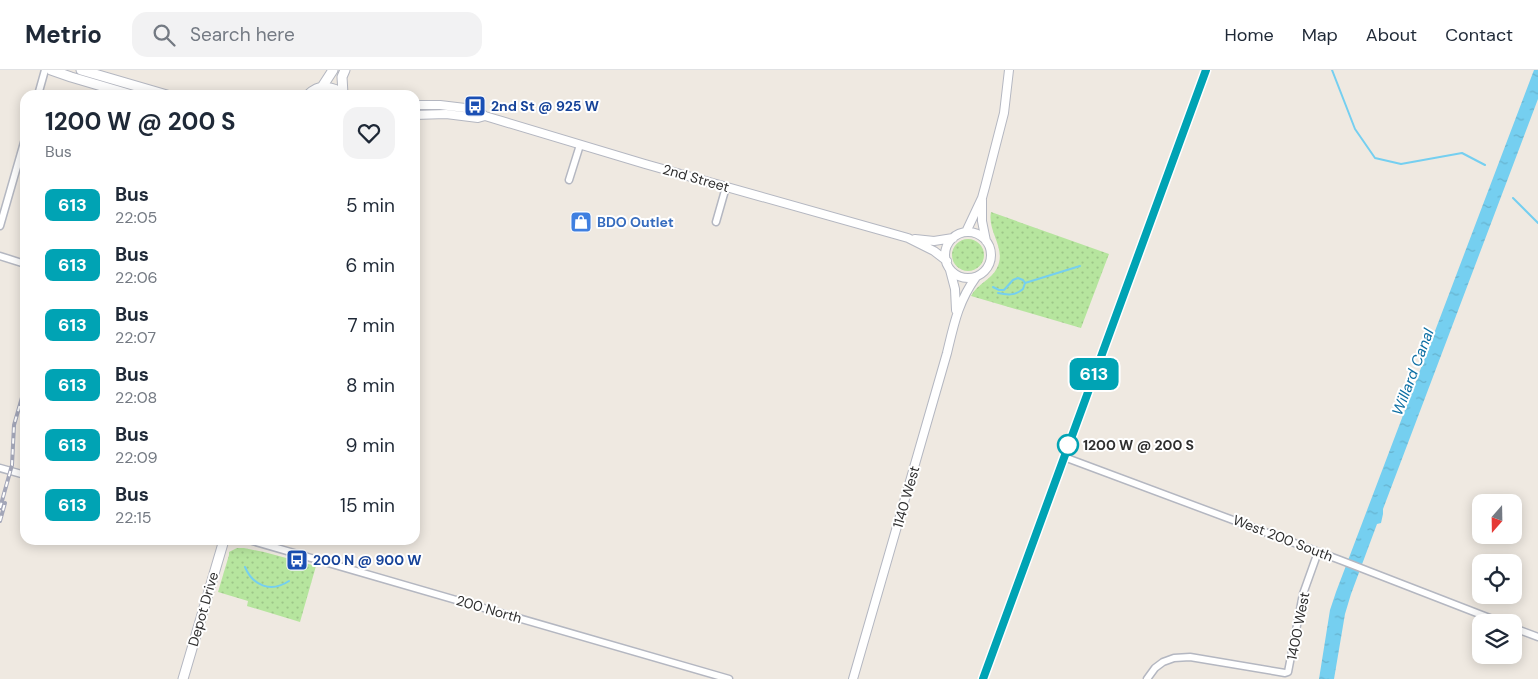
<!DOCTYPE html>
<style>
:root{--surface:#fff;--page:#f2f2f3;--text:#1f2937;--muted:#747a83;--line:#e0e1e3}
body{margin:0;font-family:"DM Sans",sans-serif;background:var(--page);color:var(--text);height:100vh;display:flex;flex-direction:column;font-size:19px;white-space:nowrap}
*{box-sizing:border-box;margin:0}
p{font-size:16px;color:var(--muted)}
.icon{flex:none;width:28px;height:28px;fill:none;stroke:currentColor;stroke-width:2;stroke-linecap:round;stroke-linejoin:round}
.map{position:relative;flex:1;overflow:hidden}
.drawer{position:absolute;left:20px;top:20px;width:400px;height:455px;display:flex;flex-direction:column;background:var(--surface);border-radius:15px;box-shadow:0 2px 12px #0003}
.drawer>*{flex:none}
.badge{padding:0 10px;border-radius:8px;font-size:18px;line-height:32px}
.needle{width:32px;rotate:200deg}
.tools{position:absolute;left:1472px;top:424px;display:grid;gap:10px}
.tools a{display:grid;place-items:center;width:50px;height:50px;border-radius:10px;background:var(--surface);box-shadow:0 2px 12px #0003;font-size:25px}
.map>.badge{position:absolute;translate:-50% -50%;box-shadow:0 0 0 2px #fff}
.round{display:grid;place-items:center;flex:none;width:52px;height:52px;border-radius:15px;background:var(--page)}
.summary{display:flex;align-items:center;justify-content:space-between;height:85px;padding:0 25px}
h1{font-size:24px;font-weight:700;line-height:38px}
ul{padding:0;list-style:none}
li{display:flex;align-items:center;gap:15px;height:60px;padding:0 25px}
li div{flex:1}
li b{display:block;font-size:19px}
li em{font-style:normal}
li .badge{min-width:55px;font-weight:700;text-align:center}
header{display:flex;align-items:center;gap:30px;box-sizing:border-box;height:70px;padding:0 25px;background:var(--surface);border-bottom:1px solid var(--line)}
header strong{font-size:24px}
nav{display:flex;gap:28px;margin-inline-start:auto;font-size:18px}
.search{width:350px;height:45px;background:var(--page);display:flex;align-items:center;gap:12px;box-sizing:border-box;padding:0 18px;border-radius:15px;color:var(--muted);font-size:19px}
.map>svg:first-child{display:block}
.green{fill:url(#green-dots)}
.water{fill:url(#water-ripples)}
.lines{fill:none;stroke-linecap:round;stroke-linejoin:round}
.stream{stroke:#75cff0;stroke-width:2}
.minor-casing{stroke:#b4b7c1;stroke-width:9}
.tertiary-casing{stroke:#b4b7c1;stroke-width:10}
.secondary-casing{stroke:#b4b7c1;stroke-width:11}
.minor{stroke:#fff;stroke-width:6}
.tertiary{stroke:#fff;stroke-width:8}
.secondary{stroke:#fff;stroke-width:9}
.rail-casing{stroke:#a3a6b8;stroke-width:4}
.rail{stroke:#fff;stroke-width:2;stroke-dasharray:5.5;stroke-linecap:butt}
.line-casing{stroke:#fff;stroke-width:11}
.line{stroke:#00a3b4;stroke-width:8}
.stop-dot{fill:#fff;stroke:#00a3b4;stroke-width:2.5}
.labels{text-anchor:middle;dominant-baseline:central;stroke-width:4;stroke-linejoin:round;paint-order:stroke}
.transit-label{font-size:14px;font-weight:bold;fill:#164399;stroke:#fff;text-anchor:start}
.street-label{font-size:14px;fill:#2e2e2e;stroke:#fff}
.shop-label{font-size:14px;font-weight:bold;fill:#366cbe;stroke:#fff;text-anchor:start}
.stop-label{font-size:14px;font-weight:bold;fill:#2e2e2e;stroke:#fff;text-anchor:start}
.water-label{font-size:15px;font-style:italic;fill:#0d6fa3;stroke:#fff}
</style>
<header>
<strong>Metrio</strong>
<div class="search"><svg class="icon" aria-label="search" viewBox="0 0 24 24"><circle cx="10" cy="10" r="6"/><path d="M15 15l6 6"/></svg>Search here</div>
<nav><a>Home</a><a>Map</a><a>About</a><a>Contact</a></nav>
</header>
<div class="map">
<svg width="1538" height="609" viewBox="0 0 1538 609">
<defs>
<pattern id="green-dots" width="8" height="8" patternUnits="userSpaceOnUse" patternTransform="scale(1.25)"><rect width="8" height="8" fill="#b6e59e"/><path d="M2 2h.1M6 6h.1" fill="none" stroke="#9dc588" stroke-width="1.8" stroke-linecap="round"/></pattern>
<pattern id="water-ripples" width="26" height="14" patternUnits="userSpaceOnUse" patternTransform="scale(1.25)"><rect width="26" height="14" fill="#75cff0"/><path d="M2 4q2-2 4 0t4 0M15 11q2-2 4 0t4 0" fill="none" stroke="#66b2ce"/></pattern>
</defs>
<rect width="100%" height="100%" fill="#efe9e1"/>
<path class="green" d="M 991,142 L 1109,184 L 1081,258 L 971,226 C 977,214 991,210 997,198 C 1007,178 987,162 991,142 Z
M952 185a16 16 0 1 1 32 0a16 16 0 1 1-32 0Z
M 244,478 L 264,482 L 316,496 L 300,552 L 247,536 L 248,531 L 218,522 L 229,485 L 229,482 L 237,478 Z"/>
<path class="water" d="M 1534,0 L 1538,0 L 1538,29 L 1383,439 L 1383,444 L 1381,453 L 1377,454 L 1351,524 L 1345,544 L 1334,609 L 1319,609 L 1330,540 L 1336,522 Z"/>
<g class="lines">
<path class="stream" d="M 1332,0 L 1355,59 L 1375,88 L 1401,94 L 1462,83 L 1485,95
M 1513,128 L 1538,153
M 1025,213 L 1080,196
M 993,217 L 999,220 L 1004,220 L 1013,210 L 1018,208 L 1023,210 L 1025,213 L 1023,219 C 1015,226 1007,225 998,223
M 245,497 C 253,516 271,523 289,511"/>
<g class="minor-casing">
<path id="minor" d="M 38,25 L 45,0
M 569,110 L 580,75
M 716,152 L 726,117
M 0,156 L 25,69
M 0,186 L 25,194
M 1064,387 L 1340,490 L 1500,552
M 0,398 L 25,405
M 249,470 L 729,609
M 1514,558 L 1538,567
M 1147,609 L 1155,598 L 1163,592 L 1174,588 L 1190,587 L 1285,603 L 1288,602 L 1303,524 L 1318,482"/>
</g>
<g class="tertiary-casing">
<path id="tertiary" d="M 415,35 L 440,35 L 465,38 L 479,41 L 485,46 L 645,94 L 908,168 L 934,181 L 947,191
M 415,45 L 446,44 L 478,48 L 485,46
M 982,130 L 982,151 L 986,171
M 966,162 L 982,128 L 985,117 L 1004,43 L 1009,0
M945 185a23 23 0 1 1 46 0a23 23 0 1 1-46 0Z
M 915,169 L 934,171 L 953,168
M 950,200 L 955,219 L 956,240
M 853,609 L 947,283 C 954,254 958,232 976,207
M 983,609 L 1206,0"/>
</g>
<g class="secondary-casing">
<path id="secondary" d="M 51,0 L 71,7 L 132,25
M 81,0 L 167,25
M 322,17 L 333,0
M 343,24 L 342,7 L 345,0
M 308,25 C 319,14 332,15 344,25
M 183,609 L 224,470"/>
</g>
<use href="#minor" class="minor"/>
<use href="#tertiary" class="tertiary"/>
<use href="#secondary" class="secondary"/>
<g class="rail-casing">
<path id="rail" d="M 0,438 L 12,395 L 14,355 L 25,317
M 0,451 L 5,433"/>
</g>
<use href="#rail" class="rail"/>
</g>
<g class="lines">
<g class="line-casing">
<path id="line" d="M 983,609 L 1206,0"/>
</g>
<use href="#line" class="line"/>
</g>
<defs>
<g id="bus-square" transform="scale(1.125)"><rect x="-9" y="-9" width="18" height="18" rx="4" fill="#1a4fb4" stroke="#fff"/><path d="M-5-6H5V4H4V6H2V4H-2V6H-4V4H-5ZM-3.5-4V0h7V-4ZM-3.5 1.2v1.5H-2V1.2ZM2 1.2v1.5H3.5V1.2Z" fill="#fff"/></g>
<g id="shop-square" transform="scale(1.125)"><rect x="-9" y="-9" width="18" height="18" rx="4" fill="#3f7fe0" stroke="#fff"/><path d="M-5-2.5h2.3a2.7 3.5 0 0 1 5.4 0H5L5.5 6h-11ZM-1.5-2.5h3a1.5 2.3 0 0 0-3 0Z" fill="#fff"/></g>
</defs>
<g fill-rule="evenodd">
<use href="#bus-square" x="475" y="36"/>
<use href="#shop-square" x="581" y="152"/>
<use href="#bus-square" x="297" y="490"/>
</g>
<circle class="stop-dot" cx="1068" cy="375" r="10"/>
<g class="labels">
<g class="transit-label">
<text x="491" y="36">2nd St @ 925 W</text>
<text x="313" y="490">200 N @ 900 W</text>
</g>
<g class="street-label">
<text transform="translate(696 108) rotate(16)">2nd Street</text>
<text transform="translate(906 427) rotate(-74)">1140 West</text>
<text transform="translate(1283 468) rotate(21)">West 200 South</text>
<text transform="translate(203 539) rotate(-74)">Depot Drive</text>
<text transform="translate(489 539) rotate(16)">200 North</text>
<text transform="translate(1298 556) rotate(-79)">1400 West</text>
</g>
<g class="shop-label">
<text x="597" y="152">BDO Outlet</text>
</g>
<g class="stop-label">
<text x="1083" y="375">1200 W @ 200 S</text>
</g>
<g class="water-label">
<text transform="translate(1413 302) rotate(-69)">Willard Canal</text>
</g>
</g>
</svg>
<div class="tools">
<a><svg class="needle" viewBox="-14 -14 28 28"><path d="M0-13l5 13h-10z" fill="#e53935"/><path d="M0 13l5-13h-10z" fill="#747a83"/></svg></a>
<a><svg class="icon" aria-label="locate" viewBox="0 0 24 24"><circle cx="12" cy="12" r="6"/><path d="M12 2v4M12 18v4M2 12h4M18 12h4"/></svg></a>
<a><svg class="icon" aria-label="layers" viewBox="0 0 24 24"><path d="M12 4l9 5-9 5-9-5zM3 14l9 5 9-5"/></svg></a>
</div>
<b class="badge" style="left:1094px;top:304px;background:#00a3b4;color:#fff">613</b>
<section class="drawer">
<div class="summary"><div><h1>1200 W @ 200 S</h1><p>Bus</p></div><a class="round"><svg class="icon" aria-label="heart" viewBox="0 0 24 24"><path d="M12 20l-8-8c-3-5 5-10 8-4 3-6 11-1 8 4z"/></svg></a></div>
<ul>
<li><span class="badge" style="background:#00a3b4;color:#fff">613</span><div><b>Bus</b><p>22:05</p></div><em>5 min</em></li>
<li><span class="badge" style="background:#00a3b4;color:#fff">613</span><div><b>Bus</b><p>22:06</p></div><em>6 min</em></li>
<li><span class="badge" style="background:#00a3b4;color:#fff">613</span><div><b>Bus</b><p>22:07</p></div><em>7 min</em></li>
<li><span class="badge" style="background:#00a3b4;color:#fff">613</span><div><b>Bus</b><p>22:08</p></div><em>8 min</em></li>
<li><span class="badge" style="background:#00a3b4;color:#fff">613</span><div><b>Bus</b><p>22:09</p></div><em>9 min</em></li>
<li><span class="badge" style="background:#00a3b4;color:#fff">613</span><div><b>Bus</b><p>22:15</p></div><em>15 min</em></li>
</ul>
</section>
</div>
